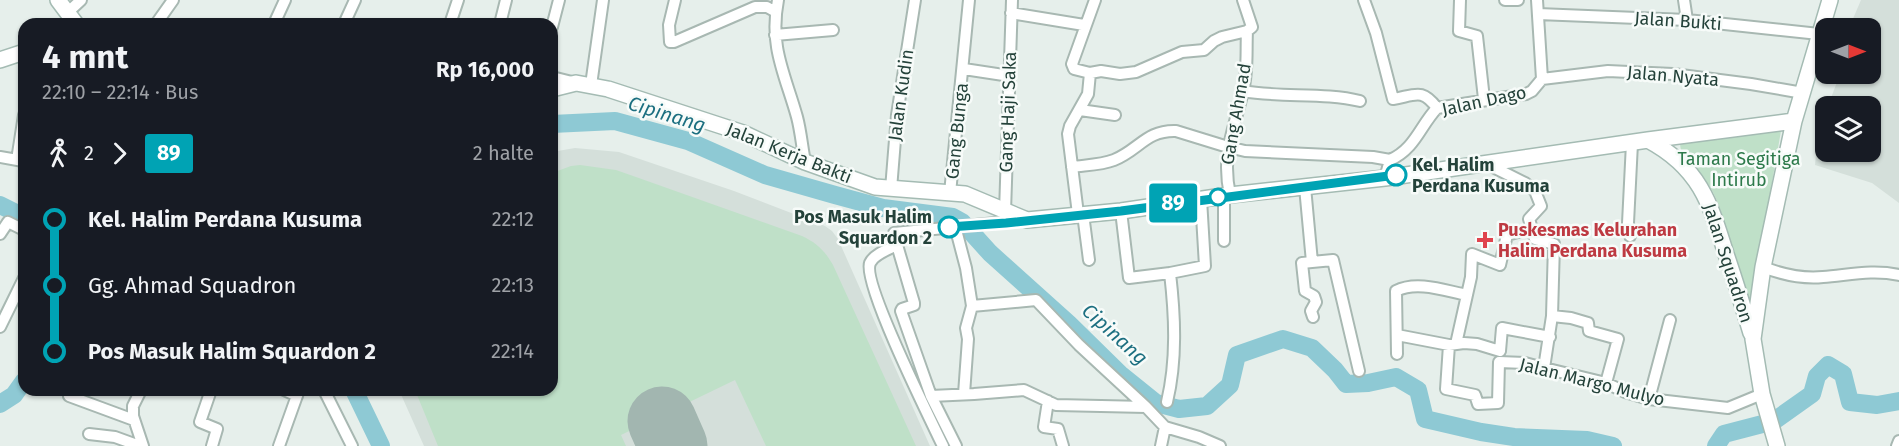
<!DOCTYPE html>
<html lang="id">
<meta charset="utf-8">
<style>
:root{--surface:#171b24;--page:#20242c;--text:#f1f3f6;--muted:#9ea1a6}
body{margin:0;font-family:"Fira Sans",sans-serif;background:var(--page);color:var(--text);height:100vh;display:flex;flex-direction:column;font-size:22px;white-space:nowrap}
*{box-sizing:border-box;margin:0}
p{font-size:20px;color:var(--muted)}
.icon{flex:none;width:33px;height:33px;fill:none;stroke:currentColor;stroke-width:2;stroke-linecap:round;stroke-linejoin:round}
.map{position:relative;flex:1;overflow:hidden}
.drawer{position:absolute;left:18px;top:18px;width:540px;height:378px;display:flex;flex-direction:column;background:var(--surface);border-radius:18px;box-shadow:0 2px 4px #0004}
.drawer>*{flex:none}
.badge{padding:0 12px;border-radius:4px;font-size:21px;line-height:39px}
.needle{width:39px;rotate:90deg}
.fabs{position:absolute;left:1815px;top:18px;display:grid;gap:12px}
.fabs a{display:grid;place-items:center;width:66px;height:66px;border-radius:12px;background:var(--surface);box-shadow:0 2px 4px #0004;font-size:30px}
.map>.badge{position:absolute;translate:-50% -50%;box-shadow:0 0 0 3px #fff}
.legs{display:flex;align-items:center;gap:9px;height:66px;padding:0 24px;font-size:20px}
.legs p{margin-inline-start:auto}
.headline{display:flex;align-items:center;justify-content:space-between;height:102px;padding:0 24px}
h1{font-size:33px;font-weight:700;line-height:45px}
ul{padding:0 24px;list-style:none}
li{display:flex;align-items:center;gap:21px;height:66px;font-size:22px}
li i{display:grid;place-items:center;width:9px;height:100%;margin:0 8px;background:currentColor}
li i::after{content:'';width:15px;height:15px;margin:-8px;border:4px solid;border-radius:50%;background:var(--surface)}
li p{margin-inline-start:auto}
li:first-child i{background:linear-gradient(#0000 50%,currentColor 0)}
li:last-child i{background:linear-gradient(currentColor 50%,#0000 0)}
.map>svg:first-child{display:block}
.built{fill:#d4dfda}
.green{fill:#bfe0c8}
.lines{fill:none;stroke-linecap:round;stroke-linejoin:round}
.river{stroke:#8ec9d4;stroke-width:18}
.runway{stroke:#a2b6b0;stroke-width:69}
.street-casing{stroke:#a8b8b2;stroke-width:14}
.secondary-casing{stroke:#a4bbb3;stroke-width:18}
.street{stroke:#fff;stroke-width:10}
.secondary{stroke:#fff;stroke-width:15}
.line-1-casing{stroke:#fff;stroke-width:14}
.line-1{stroke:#00a3b4;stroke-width:9}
.stop-1-dot{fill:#fff;stroke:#00a3b4;stroke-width:3}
.health-dot{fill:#e0444e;stroke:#f7fbf9;stroke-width:2}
.labels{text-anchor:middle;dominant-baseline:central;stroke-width:5;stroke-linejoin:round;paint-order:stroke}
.street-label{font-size:18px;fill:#24423a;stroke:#f7fbf9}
.park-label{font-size:18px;fill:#2d7a4b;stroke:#f7fbf9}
.stop-label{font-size:18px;font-weight:bold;fill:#24423a;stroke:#f7fbf9;text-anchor:start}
.health-label{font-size:18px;font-weight:bold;fill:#be3a42;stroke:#f7fbf9;text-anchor:start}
.water-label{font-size:20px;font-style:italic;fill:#1c6f80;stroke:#f7fbf9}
</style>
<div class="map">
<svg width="1899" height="446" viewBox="0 0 1899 446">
<rect width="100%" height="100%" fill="#e6efeb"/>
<path class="built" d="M 1861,0 L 1899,0 L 1899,203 L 1872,183 L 1815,165 L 1818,132 L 1825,113 L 1826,152 L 1870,152 L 1870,106 L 1828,106 L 1840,74 L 1870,74 L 1870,28 L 1849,28 Z
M 575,148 L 619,152 L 734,191 L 825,226 L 832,231 L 838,239 L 930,446 L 424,446 L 399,390 L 552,390 L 552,152 Z"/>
<path class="green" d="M 1781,131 L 1751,302 L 1746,303 C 1738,274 1724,205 1708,184 C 1696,170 1682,164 1680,144 L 1684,138 Z
M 580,165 L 616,170 L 636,177 L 802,236 C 817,243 825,251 833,265 L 916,446 L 766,446 L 735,380 L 621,435 L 626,446 L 438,446 L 415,390 L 552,390 L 552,173 L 571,166 Z"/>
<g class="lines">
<path class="river" d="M 552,124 L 615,121 L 688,141 L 765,175 L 835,195 L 883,208 L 953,217 L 962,222 L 990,253 L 1069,324 L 1120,374 L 1156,403 L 1179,409 L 1207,406 L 1230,385 L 1237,355 L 1283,339 L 1312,348 L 1335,370 L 1346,384 L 1368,383 L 1396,377 L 1418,390 L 1425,419 L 1481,432 L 1514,437 L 1587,440 L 1613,446
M 0,205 L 24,217
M 354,390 L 381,446
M 0,404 L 14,395 L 24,381
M 1716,446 L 1724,434 L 1774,421 L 1812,394 L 1817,376 L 1828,365 L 1843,374 L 1850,402 L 1877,405 L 1899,401"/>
<path class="runway" d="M 662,421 L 673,446"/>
<g class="street-casing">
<path id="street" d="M 675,0 L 669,25 L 670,42 L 674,42 L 755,7 L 767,7 L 776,12
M 778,0 C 769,47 785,74 797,117 C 801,132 802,147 805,162
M 1095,0 L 1072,64 L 1074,69 L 1090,73 L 1101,71 L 1120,74 L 1136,72 L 1182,52 L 1204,50 L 1214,41 L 1222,37 L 1247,31
M 1364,0 L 1376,33 L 1393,99 C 1416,95 1422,88 1437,108
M 1460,0 L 1459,31 L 1477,36 L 1484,99
M 1505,0 L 1518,0
M 1537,0 L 1542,79
M 1684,0 L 1687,20
M 67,13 L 81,0
M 1011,13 L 1084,25
M 1538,14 L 1687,20 L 1819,34
M 156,24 L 173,0
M 274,24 L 285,0
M 344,24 L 355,0
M 450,24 L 458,0
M 500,24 L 506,0
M 552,27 L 559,0
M 775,35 L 833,30
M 964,69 L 1010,76
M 552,77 L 572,82
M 1542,79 L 1608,71 L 1629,72 L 1673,74 L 1751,84 L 1803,93
M 591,85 L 603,0
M 1243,91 C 1281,98 1324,92 1360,101
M 1080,110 L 1115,115
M 0,157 L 23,161
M 17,160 L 24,115
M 1487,164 L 1525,183 L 1535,191 L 1541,206 L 1529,219 L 1535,239 L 1554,244 L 1552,316 L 1544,368
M 1072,167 C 1086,165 1101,165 1114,160 C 1139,150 1146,130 1176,131 L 1228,147 L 1245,151 L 1373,157 L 1390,160
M 1385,178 L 1390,160 C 1415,149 1420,126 1437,108 L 1526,94 L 1532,91 L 1542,79
M 1305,187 L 1312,262 L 1333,260 L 1359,371
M 891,189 L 897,115 L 915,0
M 950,193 L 969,0
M 1230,195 C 1221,153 1234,131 1243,91 C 1248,72 1246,50 1247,31 L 1252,27 L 1243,0
M 1224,196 L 1224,241
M 1121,211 L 1129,278 L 1170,273 C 1175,316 1177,360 1167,402
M 1005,212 L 1012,0
M 1078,214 L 1068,134 L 1070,126 L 1088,94 L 1090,73
M 1083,214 L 1089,260
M 955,226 L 966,268 L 972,306
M 0,234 L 8,222 L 24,230
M 1630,236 L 1628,223 L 1632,143
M 897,245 L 914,303 L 914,305 L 902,309 L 901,311 L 931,396 L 956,446
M 1312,262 L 1302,263 L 1305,291 L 1314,296 L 1316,302 L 1311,311 L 1313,317
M 1763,267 C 1781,274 1803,279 1823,277 C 1849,275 1873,269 1899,275
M 1170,273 L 1205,266 L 1201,199
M 972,306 L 1036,300 L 1079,345 L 1146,407
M 1552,316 L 1571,318 L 1588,323 L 1589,331 L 1618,339 L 1606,383
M 0,327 L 24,278
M 1397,335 L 1449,345 L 1464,343 L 1477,344 L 1500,351 L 1502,328 L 1550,337
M 1456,344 L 1471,277 L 1472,254 L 1500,265 L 1507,235 L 1532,228
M 1449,345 L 1446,389 L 1475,395 L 1478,404 L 1498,403 L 1499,362 L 1525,363 L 1544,368 L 1606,383 L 1625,392 L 1649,399 L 1728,408 L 1762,394
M 1397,354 L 1396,291 C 1417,280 1446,291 1467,295
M 141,390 L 133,406 L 133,416 L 143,446
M 211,390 L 200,422 L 217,429 L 212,446
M 284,390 L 297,396
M 324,390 L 352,446
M 964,394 L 968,339 L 966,328 L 972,306
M 69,396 L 134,420
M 931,396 L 974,394 L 1024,390 L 1056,405 L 1146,407 L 1165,427 L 1199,437 L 1220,446
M 1649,399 L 1670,320
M 1048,401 L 1044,427 L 1058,429 L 1063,446
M 89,434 L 115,437 L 137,445
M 279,446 L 299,390
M 943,446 C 930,419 862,282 870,263 C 874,254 889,249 897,245 L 894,233 L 1026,220
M 1161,446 L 1165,427
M 1897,446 L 1899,441"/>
</g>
<g class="secondary-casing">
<path id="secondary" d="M 58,0 L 76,24
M 0,60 L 24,52
M 552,89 L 576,83 L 608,89 L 743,133 L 805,162 L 875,187 L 965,194 L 1027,220 L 1121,211 L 1230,195 L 1385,178 L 1648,140 L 1794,121
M 1648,140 C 1699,167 1710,202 1726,254 C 1735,280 1743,307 1751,333
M 1777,446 L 1762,394 L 1753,339 L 1763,267 L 1794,121 L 1830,0"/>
</g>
<use href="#street" class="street"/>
<use href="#secondary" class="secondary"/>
</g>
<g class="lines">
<g class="line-1-casing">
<path id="line-1" d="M 949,227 L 1006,223 L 1121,211 L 1396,175"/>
</g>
<use href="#line-1" class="line-1"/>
</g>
<g class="stop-1-dot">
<circle cx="1396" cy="175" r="10"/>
<circle cx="1218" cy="197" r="8"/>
<circle cx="949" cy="227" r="10"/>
</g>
<path class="health-dot" d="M1482 231h6v6h6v6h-6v6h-6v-6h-6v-6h6z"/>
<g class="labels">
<g class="street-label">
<text transform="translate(1678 21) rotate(4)">Jalan Bukti</text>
<text transform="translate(1673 76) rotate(5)">Jalan Nyata</text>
<text transform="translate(901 95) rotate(-82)">Jalan Kudin</text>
<text transform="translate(1484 101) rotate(-12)">Jalan Dago</text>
<text transform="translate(1008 112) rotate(-88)">Gang Haji Saka</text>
<text transform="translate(1236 114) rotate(-80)">Gang Ahmad</text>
<text transform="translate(957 131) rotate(-84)">Gang Bunga</text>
<text transform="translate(789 153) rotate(22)">Jalan Kerja Bakti</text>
<text transform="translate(1728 263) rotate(72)">Jalan Squadron</text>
<text transform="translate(1592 382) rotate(14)">Jalan Margo Mulyo</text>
</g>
<g class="park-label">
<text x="1739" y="159">Taman Segitiga<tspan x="1739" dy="21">Intirub</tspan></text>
</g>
<g class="stop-label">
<text x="1412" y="165">Kel. Halim<tspan x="1412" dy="21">Perdana Kusuma</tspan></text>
<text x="932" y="217" text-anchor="end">Pos Masuk Halim<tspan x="932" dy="21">Squardon 2</tspan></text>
</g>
<g class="health-label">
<text x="1498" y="230">Puskesmas Kelurahan<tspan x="1498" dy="21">Halim Perdana Kusuma</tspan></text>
</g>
<g class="water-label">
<text transform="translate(667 114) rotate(17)">Cipinang</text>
<text transform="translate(1115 334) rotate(42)">Cipinang</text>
</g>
</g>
</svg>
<div class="fabs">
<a><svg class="needle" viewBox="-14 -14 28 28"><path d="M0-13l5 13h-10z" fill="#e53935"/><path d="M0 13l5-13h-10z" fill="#9ea1a6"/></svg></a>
<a><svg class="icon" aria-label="layers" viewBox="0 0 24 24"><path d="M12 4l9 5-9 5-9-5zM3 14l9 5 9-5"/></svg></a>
</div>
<b class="badge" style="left:1173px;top:203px;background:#00a3b4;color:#fff">89</b>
<section class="drawer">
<div class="headline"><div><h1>4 mnt</h1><p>22:10 – 22:14 · Bus</p></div><b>Rp 16,000</b></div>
<div class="legs"><svg class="icon" aria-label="walk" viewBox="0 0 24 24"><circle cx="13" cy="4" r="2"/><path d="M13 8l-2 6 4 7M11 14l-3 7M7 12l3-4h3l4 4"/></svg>2<svg class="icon" aria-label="forward" viewBox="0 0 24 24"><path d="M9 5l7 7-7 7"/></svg><b class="badge" style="background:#00a3b4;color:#fff">89</b><p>2 halte</p></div>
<ul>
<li><i style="color:#00a3b4"></i><b>Kel. Halim Perdana Kusuma</b><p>22:12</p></li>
<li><i style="color:#00a3b4"></i><span>Gg. Ahmad Squadron</span><p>22:13</p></li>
<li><i style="color:#00a3b4"></i><b>Pos Masuk Halim Squardon 2</b><p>22:14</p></li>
</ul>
</section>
</div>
